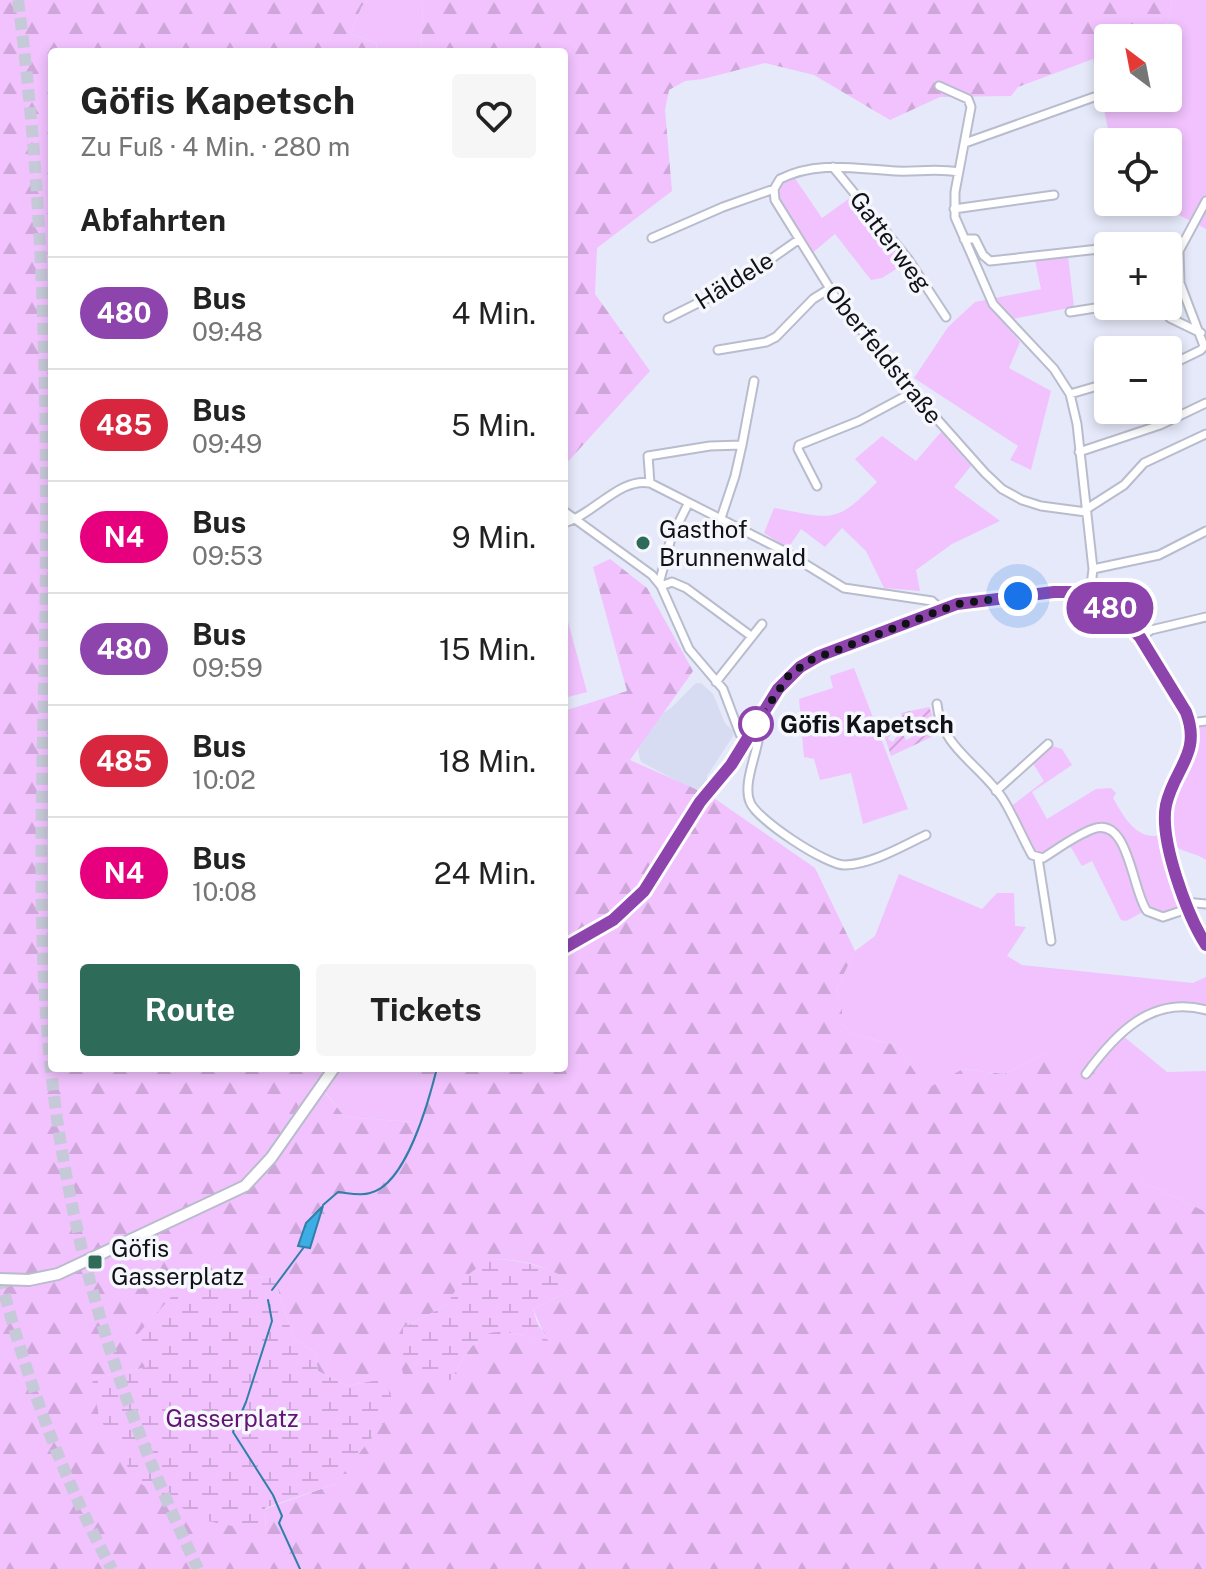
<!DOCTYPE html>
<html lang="de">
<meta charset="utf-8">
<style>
:root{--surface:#fff;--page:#f6f6f6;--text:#222;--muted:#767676;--line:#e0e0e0;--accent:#2e6c59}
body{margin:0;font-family:"Public Sans",sans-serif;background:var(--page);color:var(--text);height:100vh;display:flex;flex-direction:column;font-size:30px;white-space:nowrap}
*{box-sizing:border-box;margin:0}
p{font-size:26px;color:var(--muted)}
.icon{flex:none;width:44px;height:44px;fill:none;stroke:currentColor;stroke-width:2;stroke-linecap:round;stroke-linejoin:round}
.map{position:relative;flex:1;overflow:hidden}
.details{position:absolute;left:48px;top:48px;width:520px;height:1024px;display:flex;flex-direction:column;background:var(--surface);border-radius:8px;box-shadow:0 4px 12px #0003}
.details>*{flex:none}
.badge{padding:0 16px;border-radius:26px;font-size:28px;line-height:52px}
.needle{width:52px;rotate:328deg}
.controls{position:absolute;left:1094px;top:24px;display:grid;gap:16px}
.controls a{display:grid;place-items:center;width:88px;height:88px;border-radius:8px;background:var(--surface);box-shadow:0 4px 12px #0003;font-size:40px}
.you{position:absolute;width:40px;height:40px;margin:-20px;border:6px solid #fff;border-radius:50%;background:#1a73e8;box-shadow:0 0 0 12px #1a73e833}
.map>.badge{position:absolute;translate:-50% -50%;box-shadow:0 0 0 4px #fff}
h2{padding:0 32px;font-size:30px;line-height:72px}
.round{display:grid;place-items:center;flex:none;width:84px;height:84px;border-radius:8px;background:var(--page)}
.headline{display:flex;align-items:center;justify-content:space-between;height:136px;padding:0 32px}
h1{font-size:38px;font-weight:700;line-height:60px}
.action{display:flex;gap:16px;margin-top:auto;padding:16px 32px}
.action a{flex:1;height:92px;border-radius:8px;background:var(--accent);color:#fff;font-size:32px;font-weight:700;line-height:92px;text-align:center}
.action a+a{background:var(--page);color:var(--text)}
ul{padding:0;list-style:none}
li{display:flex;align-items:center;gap:24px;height:112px;padding:0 32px;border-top:2px solid var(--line)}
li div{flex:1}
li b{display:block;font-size:30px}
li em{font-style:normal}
li .badge{min-width:88px;font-weight:700;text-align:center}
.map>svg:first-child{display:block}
.built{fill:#d7dcf3}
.green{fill:#f1c2fe}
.forest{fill:url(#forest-firs);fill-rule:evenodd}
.wetland{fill:url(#wetland-marsh)}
.garden{fill:url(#garden-furrows)}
.water{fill:url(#water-ripples);stroke:#307fa8;stroke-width:2}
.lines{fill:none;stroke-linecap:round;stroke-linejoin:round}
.stream{stroke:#307fa8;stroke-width:2}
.highway-tunnel{stroke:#c6c9d7;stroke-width:12;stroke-dasharray:12 6;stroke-linecap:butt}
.street-casing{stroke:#b9bccc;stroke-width:11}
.secondary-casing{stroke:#b9bccc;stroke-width:14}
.street{stroke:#fff;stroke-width:7}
.secondary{stroke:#fff;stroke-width:10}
.line-casing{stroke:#fff;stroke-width:18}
.line{stroke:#8e44ad;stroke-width:12}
.walk{stroke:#111218;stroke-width:8;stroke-dasharray:0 14.4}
.poi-dot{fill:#2e6c59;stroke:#f6f7fd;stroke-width:3}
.stop-dot{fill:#fff;stroke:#8e44ad;stroke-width:4}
.labels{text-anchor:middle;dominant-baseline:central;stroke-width:7;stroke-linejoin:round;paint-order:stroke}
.street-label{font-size:24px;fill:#111218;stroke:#f6f7fd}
.poi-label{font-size:24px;fill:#111218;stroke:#f6f7fd;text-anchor:start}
.stop-label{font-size:24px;font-weight:bold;fill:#111218;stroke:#f6f7fd;text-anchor:start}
.park-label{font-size:24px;fill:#611473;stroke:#f6f7fd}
</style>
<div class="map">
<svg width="1206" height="1569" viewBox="0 0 1206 1569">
<defs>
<pattern id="forest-firs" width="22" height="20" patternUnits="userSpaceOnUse" patternTransform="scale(2)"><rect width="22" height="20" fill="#f1c2fe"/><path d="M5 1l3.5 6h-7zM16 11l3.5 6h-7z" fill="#cea6d9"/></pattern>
<pattern id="wetland-marsh" width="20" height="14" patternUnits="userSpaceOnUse" patternTransform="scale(2)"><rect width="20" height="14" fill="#f1c2fe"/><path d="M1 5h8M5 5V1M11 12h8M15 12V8" fill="none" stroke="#cea6d9"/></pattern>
<pattern id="garden-furrows" width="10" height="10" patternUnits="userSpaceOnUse" patternTransform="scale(2)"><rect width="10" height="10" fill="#f1c2fe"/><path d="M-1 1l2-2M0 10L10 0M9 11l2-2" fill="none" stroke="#cea6d9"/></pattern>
<pattern id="water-ripples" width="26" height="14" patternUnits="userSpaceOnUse" patternTransform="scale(2)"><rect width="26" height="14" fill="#3daee5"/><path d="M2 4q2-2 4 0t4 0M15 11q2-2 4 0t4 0" fill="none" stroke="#328cb9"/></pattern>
</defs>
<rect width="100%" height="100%" fill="#e6e9f9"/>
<path class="built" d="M 696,683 L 701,683 L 713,694 L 725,723 L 733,731 L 733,736 L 707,776 L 707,782 L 696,791 L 641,762 L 638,751 L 642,734 L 651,721 L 671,708 Z"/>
<path class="green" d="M 369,0 L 423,0 L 421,52 L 377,52 L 376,43 L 350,34 L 362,6 Z
M 1172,0 L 1206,0 L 1206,229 L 1154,202 L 1168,202 L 1168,142 L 1111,142 L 1093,59 L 1108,55 L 1108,98 L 1168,98 L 1168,38 L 1165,38 Z
M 794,177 L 822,218 L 854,195 L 907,262 L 882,278 L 871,280 L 835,234 L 811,254 L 781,206 C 777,190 779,185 794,177 Z
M 1068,256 L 1074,307 L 1002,321 L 1020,342 L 1009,368 L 1051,391 L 1031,470 L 1010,460 L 1018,446 L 914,378 L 948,327 L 975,302 L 1041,289 L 1035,260 Z
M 941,432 L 971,466 L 954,487 L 1000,521 L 952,544 L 916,570 L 920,591 L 884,588 L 866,551 L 842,528 L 825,547 L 801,529 L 788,548 L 764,533 L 774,508 C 832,518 834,526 877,482 L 855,459 L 882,436 L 916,461 Z
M 567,618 L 587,692 L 564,698 L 564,619 Z
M 854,668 L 908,809 L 863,824 L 851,773 L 820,780 L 814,759 L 804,757 L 799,699 L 833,688 L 830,676 Z
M 1206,723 L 1206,860 C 1196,852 1179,853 1172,842 C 1156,818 1182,780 1191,758 C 1195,748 1194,737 1194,726 Z
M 1052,746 L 1062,749 L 1072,765 L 1032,792 L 1047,819 L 1096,789 L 1111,788 L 1116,793 L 1113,798 C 1123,815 1136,841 1160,835 L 1180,909 C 1121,930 1146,843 1107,823 C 1080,822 1059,856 1036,852 L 1033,848 L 1010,807 L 1044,781 L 1032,762 Z
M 1101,830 L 1114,836 L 1120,844 L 1143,912 L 1126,921 L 1121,920 L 1092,861 L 1082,866 L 1070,846 Z
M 899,874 L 982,909 L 997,893 L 1014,893 L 1015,926 L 1026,927 L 1007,956 L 1022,965 L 1193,983 L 1206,977 L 1206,1010 C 1161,995 1153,1005 1117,1031 L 1167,1072 L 1206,1071 L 1206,1212 L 1141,1181 L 1149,1144 L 1045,1054 L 1004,1074 L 963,1069 L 926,1090 L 897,1045 L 854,1035 L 842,1024 L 842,1002 L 836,990 L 855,951 L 875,936 Z
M 326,1068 L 415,1068 L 428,1123 L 345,1117 L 315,1079 Z"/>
<path class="forest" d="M 0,0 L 369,0 L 362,6 L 350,34 L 376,43 L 377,52 L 52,52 L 52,1068 L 326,1068 L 315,1080 L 345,1117 L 427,1123 L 415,1068 L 564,1068 L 564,711 L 627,691 L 593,567 L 610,559 L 647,588 L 693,671 L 630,760 L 711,796 L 815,868 L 855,951 L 836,990 L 842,1002 L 842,1024 L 854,1035 L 897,1045 L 926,1089 L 963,1069 L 1004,1074 L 1045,1054 L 1119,1062 L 1142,1114 L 1150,1144 L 1141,1181 L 1206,1212 L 1206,1569 L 0,1569 ZM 489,1259 C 521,1259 551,1265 574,1288 L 533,1309 L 547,1340 C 531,1340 513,1331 497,1331 C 474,1333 461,1363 451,1380 L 403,1328 L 447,1305 ZM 190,1276 L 274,1278 L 294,1339 L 315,1352 L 318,1371 L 347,1386 L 390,1377 L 388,1389 L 335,1484 L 265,1509 L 266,1532 L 92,1379 L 148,1367 L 178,1290 Z
M 423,0 L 1172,0 L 1165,38 L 1108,38 L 1108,55 L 1093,59 L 1018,87 L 1011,96 L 940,97 L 890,120 L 814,75 L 765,63 L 703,79 L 685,81 L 669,90 L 665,110 L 672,191 L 597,248 L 595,294 L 650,371 L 564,466 L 564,52 L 421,52 Z"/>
<path class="wetland" d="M 489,1259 C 521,1259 548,1267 576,1283 L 574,1288 L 533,1309 L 537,1322 L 548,1341 C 531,1340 514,1331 498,1332 C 474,1332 461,1363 451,1380 L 423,1383 L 403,1357 L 403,1328 L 447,1305 L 461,1280 Z
M 190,1276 L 274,1278 L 294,1339 L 315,1352 L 318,1371 L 347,1386 L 372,1381 L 382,1372 L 390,1377 L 402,1369 L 403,1374 L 388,1389 L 396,1407 L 335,1484 L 265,1508 L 266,1533 L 203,1520 L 136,1481 L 99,1417 L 92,1379 L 148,1367 L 137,1335 Z"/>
<path class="garden" d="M 929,707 L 940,733 L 891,756 L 882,728 L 895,727 L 888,739 L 893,742 L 897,736 L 904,736 L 906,740 L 911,738 L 905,718 L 903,719 L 901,713 Z"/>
<path class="water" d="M 323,1206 L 310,1248 L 298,1246 L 306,1223 Z"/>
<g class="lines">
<path class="stream" d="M 323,1205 L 338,1192 C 348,1193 361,1196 370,1193 C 406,1185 429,1100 437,1068
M 272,1290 L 304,1247
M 268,1300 L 272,1321 L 246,1402 L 233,1432 L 273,1495 L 282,1516 L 279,1523 L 300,1569"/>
<path class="highway-tunnel" d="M 18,0 C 42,182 47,368 46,552 C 46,736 31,921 55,1104 C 77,1271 126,1418 198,1569
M 0,1277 C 26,1377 62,1478 112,1569"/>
<g class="street-casing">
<path id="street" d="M 939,86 L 968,99 L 971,107 L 955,192 L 955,217 L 993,304 L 1054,369 L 1070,394 L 1077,424 L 1093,569 L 1090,594
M 965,143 L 1094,97
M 833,167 L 908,259 L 946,317
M 958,172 C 938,168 916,172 896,171 C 857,169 817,160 780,179 L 774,189 L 775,200 L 847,316 L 891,360 L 913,392 L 985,473 L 1002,489 L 1022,500 L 1041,506 L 1086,512
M 954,209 L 1054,195
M 652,238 L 723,207 L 774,189
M 964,239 L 975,239 L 983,255 L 990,261 L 1099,249
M 1160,306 L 1170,318 L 1201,333
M 1070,312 L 1108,306
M 668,318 L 734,285 L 798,240
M 718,350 L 766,342 L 776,337 L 813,299 L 829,289
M 1168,366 L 1201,350 L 1204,346 L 1180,283 L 1179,251 L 1206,201
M 1070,394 L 1108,383
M 742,445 L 754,381
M 1079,452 L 1160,425 L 1206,403
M 650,483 L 648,456 L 710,446 L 742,445 L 735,476 L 721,518
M 817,486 L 798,449 L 799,445 L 859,421 L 913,392
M 688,504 L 671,538 L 660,580 L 661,586 L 689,649 L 723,689 L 740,734 L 747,739
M 1085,510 L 1124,485 L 1144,463 L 1206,434
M 564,511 L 652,575 L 661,586 L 672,582 L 686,588 L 751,636
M 564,523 C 593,515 620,477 650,483 L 784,551 L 844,588 L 932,601 L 941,609
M 1093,569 L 1159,555 L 1206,531
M 1140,637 L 1151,630 L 1206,617
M 716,682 L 762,624
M 937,704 C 941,748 981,765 1003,799 C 1014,817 1022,837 1032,855 L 1043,858 C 1059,848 1076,835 1093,829 C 1129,815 1132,891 1147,911 L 1163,917 L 1187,909
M 1190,723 L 1206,721
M 750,734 L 758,741 C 755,758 743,786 750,802 C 756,819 827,866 845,865 C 873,864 902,846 926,835
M 996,791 L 1048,744
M 1038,858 L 1051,941
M 1185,902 L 1206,904
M 1086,1074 C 1116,1033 1152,995 1206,1010"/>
</g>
<g class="secondary-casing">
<path id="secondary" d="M 564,948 L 613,920 L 644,891 L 700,802 L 731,765 L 778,689 L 800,667 L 819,656 L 960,603 L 1054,592 L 1081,592 L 1102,601 L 1140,637 L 1186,712 C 1201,754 1174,768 1166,805 C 1159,840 1187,915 1206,945
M 0,1279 L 29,1280 L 58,1274 L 245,1186 L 271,1158 L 334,1068"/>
</g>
<use href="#street" class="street"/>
<use href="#secondary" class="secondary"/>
</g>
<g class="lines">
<g class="line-casing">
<path id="line" d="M 564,948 L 613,920 L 644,891 L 700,802 L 731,765 L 778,689 L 800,667 L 819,656 L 957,604 L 1054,592 L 1081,592 L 1102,601 L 1140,637 L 1186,712 C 1202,754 1174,768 1166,805 C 1159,840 1187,915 1206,945"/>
</g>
<use href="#line" class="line"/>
<path class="walk" d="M 756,724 L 789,675 L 811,660 L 957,604 L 1018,596"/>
</g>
<g class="poi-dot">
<circle cx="643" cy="543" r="8"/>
<rect x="87" y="1254" width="16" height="16" rx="4"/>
</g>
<circle class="stop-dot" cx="756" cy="724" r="16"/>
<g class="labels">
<g class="street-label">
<text transform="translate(891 241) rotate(53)">Gatterweg</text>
<text transform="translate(734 280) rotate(-32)">Häldele</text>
<text transform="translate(884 354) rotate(51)">Oberfeldstraße</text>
</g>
<g class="poi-label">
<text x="659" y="529">Gasthof<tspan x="659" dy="28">Brunnenwald</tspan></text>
<text x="111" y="1248">Göfis<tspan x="111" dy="28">Gasserplatz</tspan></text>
</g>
<g class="stop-label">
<text x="780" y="724">Göfis Kapetsch</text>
</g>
<g class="park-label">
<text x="232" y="1418">Gasserplatz</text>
</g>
</g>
</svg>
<div class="controls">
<a><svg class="needle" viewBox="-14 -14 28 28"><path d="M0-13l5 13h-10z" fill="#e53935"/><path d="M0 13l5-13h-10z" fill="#767676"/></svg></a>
<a><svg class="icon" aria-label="locate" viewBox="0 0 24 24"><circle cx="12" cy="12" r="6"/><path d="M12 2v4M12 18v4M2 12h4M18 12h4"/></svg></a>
<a>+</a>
<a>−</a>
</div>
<div class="you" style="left:1018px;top:596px"></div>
<b class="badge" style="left:1110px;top:608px;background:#8e44ad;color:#fff">480</b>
<section class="details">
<div class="headline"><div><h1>Göfis Kapetsch</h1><p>Zu Fuß · 4 Min. · 280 m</p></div><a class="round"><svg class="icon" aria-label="heart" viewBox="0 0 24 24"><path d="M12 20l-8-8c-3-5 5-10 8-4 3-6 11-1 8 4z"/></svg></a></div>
<h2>Abfahrten</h2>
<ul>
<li><span class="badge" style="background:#8e44ad;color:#fff">480</span><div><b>Bus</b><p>09:48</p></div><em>4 Min.</em></li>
<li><span class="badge" style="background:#d7263d;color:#fff">485</span><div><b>Bus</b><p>09:49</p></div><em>5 Min.</em></li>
<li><span class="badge" style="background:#e6007e;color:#fff">N4</span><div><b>Bus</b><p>09:53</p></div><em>9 Min.</em></li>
<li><span class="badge" style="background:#8e44ad;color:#fff">480</span><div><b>Bus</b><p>09:59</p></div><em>15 Min.</em></li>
<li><span class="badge" style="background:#d7263d;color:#fff">485</span><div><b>Bus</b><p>10:02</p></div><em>18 Min.</em></li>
<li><span class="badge" style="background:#e6007e;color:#fff">N4</span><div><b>Bus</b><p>10:08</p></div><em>24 Min.</em></li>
</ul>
<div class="action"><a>Route</a><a>Tickets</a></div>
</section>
</div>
